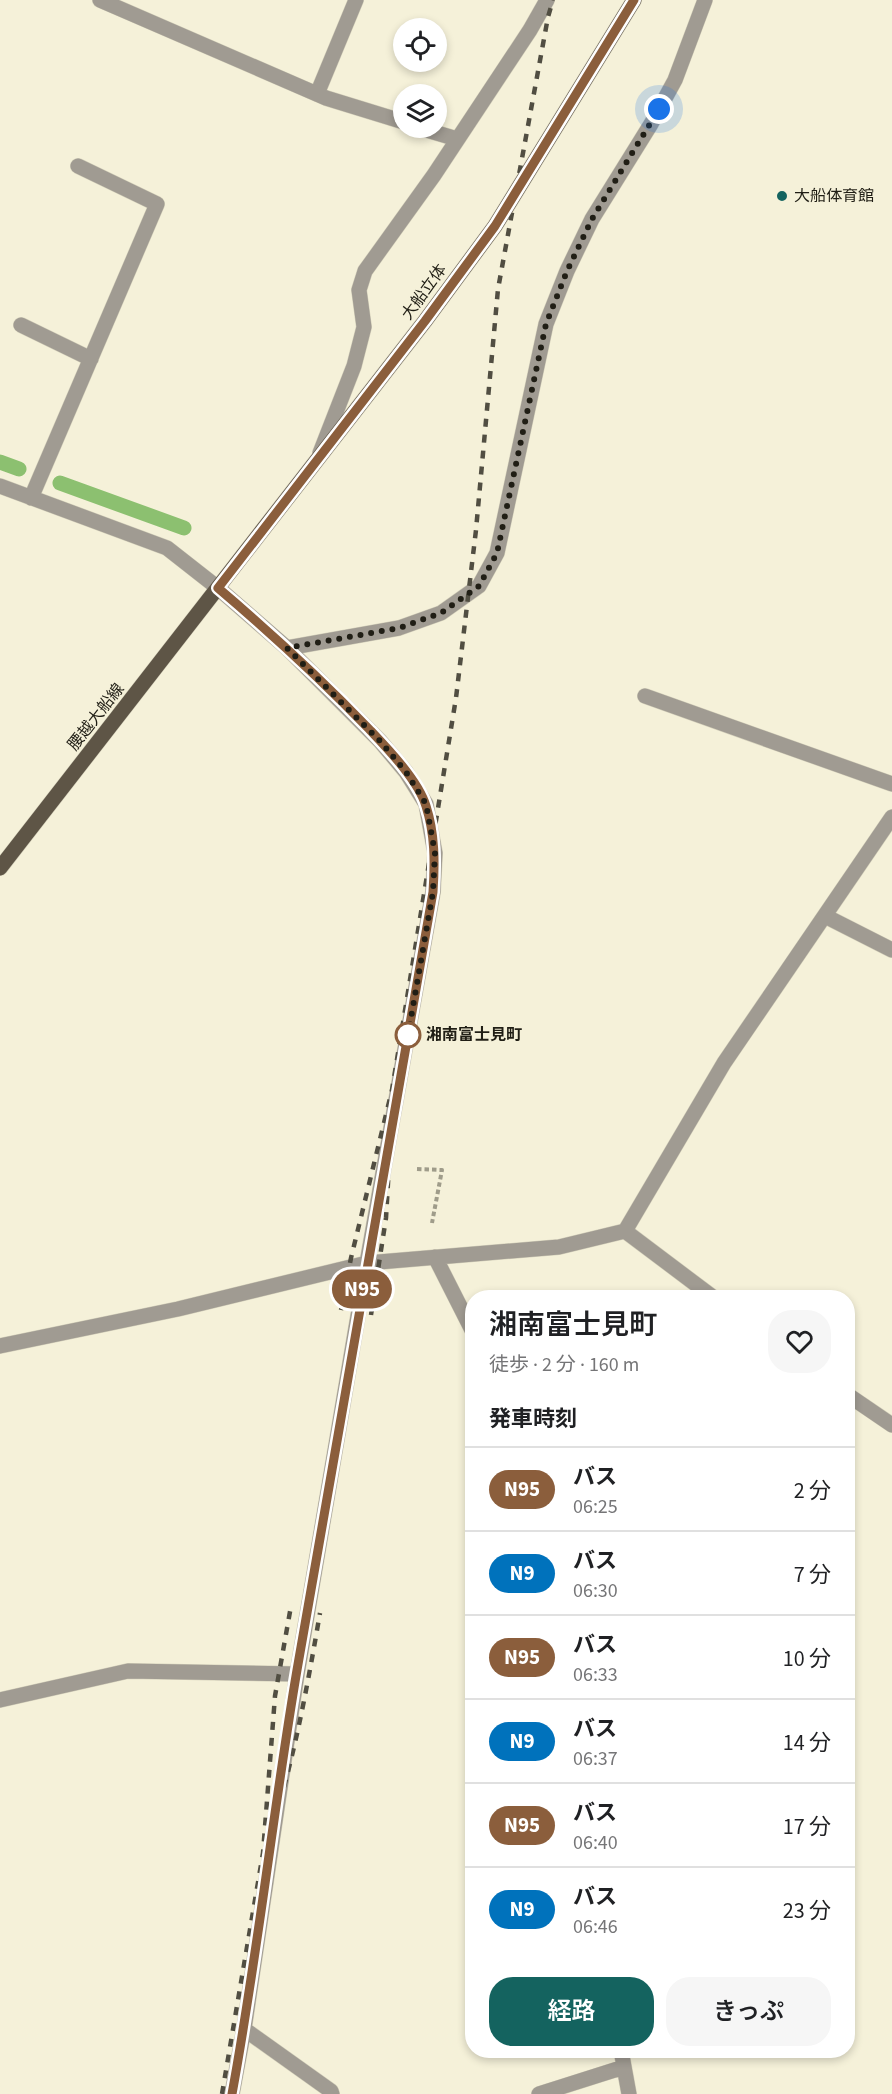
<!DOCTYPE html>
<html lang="ja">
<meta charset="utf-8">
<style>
:root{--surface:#fff;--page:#f6f6f6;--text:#202124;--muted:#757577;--line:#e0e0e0;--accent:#14635f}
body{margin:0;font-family:"Source Sans 3","Noto Sans JP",sans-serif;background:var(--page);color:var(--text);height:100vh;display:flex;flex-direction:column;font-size:22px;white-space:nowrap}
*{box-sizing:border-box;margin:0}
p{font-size:20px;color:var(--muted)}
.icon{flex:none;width:33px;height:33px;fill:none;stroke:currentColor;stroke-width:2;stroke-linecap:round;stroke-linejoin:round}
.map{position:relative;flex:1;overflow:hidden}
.panel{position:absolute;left:465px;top:1290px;width:390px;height:768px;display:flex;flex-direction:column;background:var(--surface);border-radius:24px;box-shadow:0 3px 9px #0003}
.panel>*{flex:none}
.badge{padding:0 12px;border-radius:20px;font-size:21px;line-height:39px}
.tools{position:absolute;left:393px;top:18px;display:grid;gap:12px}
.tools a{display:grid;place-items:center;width:54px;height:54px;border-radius:50%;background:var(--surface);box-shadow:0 3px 9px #0003;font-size:30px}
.you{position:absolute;width:30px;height:30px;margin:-15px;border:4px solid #fff;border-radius:50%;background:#1a73e8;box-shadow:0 0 0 9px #1a73e833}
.map>.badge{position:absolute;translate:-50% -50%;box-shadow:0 0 0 3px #fff}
h2{padding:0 24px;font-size:22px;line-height:54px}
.round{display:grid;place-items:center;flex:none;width:63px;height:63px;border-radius:24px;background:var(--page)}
.summary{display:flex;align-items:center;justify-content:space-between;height:102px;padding:0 24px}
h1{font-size:28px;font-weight:600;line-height:45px}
.primary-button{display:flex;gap:12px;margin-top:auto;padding:12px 24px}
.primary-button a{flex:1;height:69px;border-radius:24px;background:var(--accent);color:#fff;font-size:24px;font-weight:600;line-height:69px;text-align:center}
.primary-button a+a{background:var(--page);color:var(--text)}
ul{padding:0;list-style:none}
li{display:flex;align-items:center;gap:18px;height:84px;padding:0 24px;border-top:2px solid var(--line)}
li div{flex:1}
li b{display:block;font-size:22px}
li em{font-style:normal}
li .badge{min-width:66px;font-weight:700;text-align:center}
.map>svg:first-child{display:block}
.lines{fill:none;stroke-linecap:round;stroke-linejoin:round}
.stream{stroke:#8cc070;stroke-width:15}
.minor-casing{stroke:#d3cfba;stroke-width:16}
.major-casing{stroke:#d3cfba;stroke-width:16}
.path{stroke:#9f9c8a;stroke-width:4;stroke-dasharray:4.5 3;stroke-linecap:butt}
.minor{stroke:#a09b92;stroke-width:15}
.major{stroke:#5e5546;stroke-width:15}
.rail{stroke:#514e42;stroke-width:4.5;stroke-dasharray:8 8;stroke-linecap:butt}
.line-casing{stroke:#fff;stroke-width:14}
.line{stroke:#8b5e3c;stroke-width:9}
.walk{stroke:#201e15;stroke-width:6;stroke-dasharray:0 10.8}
.poi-dot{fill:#14635f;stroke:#f5f1d9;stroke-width:2}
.stop-dot{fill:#fff;stroke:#8b5e3c;stroke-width:3}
.labels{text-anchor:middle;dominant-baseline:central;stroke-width:4.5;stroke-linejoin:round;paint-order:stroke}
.poi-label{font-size:16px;fill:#201e15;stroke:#f5f1d9;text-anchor:start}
.street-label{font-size:16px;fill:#201e15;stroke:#f5f1d9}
.stop-label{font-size:16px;font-weight:bold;fill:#201e15;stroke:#f5f1d9;text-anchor:start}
</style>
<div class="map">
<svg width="892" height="2094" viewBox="0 0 892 2094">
<rect width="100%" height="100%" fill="#f5f1d9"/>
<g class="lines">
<path class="stream" d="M 0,462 L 19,469
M 60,483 L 184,528"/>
<g class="minor-casing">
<path id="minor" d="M 100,0 L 326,98 L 404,122
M 317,94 L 356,0
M 420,128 L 457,139
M 21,325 L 91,359
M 320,453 L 354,366 L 364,327 L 359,290 L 365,271 L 434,175 L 530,30 L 547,0
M 0,486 L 167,548 L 218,588 L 287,648 L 380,741 L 406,772 L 426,804 L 435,853 L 433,892 L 367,1263 L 297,1674 L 244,2029 L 232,2094
M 31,498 L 157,204 L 78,166
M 287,648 L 399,628 L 441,613 L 479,586 L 497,553 L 546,324 L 567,271 L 592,219 L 651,124 L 675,80 L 705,0
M 645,696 L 892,784
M 825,916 L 892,950
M 625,1231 L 714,1298
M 435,1257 L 472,1330
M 0,1346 L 178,1309 L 367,1263 L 559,1247 L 625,1231 L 724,1063 L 892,817
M 848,1395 L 892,1425
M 0,1700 L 128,1671 L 297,1674
M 244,2029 L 331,2091 L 332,2094
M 621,2050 L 629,2094
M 539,2094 L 624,2067"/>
</g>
<g class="major-casing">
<path id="major" d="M 0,868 L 425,321 L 495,226 L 634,0"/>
</g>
<path class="path" d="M 417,1169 L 442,1170 L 432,1223"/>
<use href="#minor" class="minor"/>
<use href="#major" class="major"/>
<path class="rail" d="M 341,1310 L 351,1258 L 392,1090 L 456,698 L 476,530 L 498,289 L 548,17 L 553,0
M 371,1315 L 386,1218 L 392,1114
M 270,1833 C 294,1761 307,1688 320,1613
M 222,2094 L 263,1853 L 275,1696 L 291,1606"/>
</g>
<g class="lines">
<g class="line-casing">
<path id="line" d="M 232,2094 C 258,1953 273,1811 297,1670 C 341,1410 388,1151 433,892 C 435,862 435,834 426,806 C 418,780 387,748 369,729 C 321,679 271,633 218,588 L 425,321 L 495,226 L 634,0"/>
</g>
<use href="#line" class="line"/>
<path class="walk" d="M 408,1035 L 433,892 L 435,853 L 426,804 L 406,772 L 380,741 L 287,648 L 399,628 L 441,613 L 479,586 L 497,553 L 546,324 L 567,271 L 592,219 L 659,109"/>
</g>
<circle class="poi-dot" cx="782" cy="196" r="6"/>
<circle class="stop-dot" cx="408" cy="1035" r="12"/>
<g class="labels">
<g class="poi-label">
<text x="794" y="196">大船体育館</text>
</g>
<g class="street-label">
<text transform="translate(424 292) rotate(-54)">大船立体</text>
<text transform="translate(96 717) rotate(-52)">腰越大船線</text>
</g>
<g class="stop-label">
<text x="426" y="1035">湘南富士見町</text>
</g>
</g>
</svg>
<div class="tools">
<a><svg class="icon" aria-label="locate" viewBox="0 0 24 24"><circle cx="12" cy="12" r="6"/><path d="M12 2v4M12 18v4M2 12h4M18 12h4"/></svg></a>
<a><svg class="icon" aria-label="layers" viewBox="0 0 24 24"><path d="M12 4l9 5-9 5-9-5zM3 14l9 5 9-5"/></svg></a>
</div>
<div class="you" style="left:659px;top:109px"></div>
<b class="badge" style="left:362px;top:1289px;background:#8b5e3c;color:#fff">N95</b>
<section class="panel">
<div class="summary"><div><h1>湘南富士見町</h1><p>徒歩 · 2 分 · 160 m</p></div><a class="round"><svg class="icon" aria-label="heart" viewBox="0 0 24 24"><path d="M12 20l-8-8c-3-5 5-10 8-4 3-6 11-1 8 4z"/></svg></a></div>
<h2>発車時刻</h2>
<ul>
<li><span class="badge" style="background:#8b5e3c;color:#fff">N95</span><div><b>バス</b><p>06:25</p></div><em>2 分</em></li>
<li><span class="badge" style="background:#0072bc;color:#fff">N9</span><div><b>バス</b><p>06:30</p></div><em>7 分</em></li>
<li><span class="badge" style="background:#8b5e3c;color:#fff">N95</span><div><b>バス</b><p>06:33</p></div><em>10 分</em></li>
<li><span class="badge" style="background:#0072bc;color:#fff">N9</span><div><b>バス</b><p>06:37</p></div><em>14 分</em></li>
<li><span class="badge" style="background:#8b5e3c;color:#fff">N95</span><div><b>バス</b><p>06:40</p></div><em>17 分</em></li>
<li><span class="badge" style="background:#0072bc;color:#fff">N9</span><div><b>バス</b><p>06:46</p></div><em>23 分</em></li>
</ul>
<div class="primary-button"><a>経路</a><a>きっぷ</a></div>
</section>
</div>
